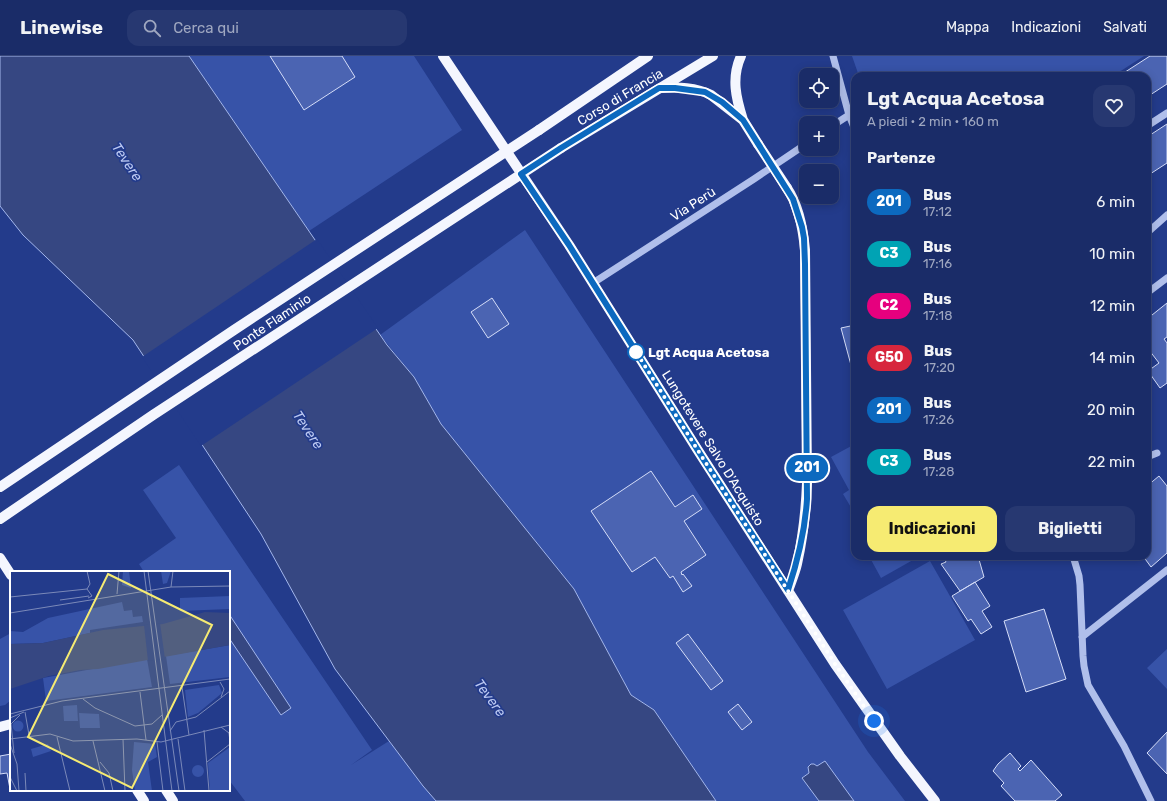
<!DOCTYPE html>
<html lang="it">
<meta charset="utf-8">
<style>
:root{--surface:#1a2c68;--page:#273871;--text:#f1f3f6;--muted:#9fa7c0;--line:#38487c;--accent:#f6eb72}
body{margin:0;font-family:Rubik,sans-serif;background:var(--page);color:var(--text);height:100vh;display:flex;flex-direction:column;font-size:15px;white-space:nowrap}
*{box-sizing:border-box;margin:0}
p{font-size:13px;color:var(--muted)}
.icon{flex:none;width:22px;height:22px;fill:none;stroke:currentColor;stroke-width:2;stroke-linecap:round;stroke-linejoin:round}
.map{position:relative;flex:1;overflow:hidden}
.panel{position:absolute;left:851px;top:16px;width:300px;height:488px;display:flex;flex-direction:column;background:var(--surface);border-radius:12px;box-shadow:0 2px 10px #0003,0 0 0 1px var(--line)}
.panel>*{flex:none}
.badge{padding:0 8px;border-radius:13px;font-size:14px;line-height:26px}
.tools{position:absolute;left:799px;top:12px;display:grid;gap:8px}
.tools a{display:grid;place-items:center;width:40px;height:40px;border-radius:8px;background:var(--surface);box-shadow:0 2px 10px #0003,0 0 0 1px var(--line);font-size:20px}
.you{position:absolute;width:20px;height:20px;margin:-10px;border:3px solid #fff;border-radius:50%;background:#1a73e8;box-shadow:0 0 0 6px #1a73e833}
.map>.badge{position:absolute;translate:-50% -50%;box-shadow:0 0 0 2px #fff}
h2{padding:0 16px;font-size:15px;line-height:36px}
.round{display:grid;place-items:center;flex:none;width:42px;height:42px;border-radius:12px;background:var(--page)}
.summary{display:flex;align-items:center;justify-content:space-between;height:68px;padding:0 16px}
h1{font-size:19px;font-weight:700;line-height:30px}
.button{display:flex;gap:8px;margin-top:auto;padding:8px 16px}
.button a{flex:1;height:46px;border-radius:12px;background:var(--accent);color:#111;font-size:16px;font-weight:700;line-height:46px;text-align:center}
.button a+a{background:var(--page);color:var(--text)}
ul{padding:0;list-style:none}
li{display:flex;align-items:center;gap:12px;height:52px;padding:0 16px}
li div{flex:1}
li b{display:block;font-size:15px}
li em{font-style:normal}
li .badge{min-width:44px;font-weight:700;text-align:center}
header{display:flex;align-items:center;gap:24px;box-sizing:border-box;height:56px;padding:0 20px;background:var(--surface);border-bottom:1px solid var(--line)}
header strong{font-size:19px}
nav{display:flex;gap:22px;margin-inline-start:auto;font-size:14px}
.search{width:280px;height:36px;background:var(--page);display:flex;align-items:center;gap:10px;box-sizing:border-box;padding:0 14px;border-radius:12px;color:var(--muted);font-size:15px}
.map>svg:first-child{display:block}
.green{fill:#3753a8}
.water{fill:#364782;stroke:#a4b7ec}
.pier{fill:#233b8b}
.building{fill:#4b64b2;stroke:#d5ddf8}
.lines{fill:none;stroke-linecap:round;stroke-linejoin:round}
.minor{stroke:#b0bfeb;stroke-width:7}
.major{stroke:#f4f6fe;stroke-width:10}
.major-bridge{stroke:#f4f6fe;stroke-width:10}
.line-casing{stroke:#fff;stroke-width:9}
.line{stroke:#0c69bf;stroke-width:6}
.walk{stroke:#fff;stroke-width:4;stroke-dasharray:0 7.2}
.stop-dot{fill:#fff;stroke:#0c69bf;stroke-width:2}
.labels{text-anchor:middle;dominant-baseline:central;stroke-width:3.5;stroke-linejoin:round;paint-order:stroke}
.street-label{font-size:13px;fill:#fff;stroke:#233b8b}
.stop-label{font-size:13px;font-weight:bold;fill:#fff;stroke:#233b8b;text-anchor:start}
.water-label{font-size:14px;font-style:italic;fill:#bcc9f2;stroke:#233b8b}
.inset-road{fill:none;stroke:#7b89b9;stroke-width:1}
.view{fill:#f6eb72;fill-opacity:0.15;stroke:#f6eb72;stroke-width:2}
.inset-edge{fill:none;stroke:#fff;stroke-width:2}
</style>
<header>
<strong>Linewise</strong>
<div class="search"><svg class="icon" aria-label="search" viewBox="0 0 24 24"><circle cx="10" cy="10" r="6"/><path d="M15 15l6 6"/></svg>Cerca qui</div>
<nav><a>Mappa</a><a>Indicazioni</a><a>Salvati</a></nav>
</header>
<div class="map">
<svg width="1167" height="745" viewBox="0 0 1167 745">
<rect width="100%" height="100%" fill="#233b8b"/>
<path class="green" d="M 189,0 L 414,0 L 462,74 L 309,175 Z
M 852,0 L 1144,0 L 1113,20 L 859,20 Z
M 525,174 L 868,696 L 905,745 L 716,745 L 654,654 L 631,639 L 574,533 L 441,368 L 414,321 L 380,279 Z
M 855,388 L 855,458 L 843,438 L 849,434 L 831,401 Z
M 179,409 L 372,694 L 351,709 L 389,685 L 438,745 L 245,745 L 229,724 L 229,516 L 144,516 L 139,508 L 176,482 L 143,434 Z
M 869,500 L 920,500 L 881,522 Z
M 930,505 L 975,584 L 887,633 L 843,554 Z
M 11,577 L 11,644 L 5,649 L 0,650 L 0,583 Z
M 1167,593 L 1167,633 L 1147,612 Z"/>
<path class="water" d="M 0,0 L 189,0 L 387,289 L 414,321 L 441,368 L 574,533 L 631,639 L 654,654 L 716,745 L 436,745 L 423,730 L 335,613 L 261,478 L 133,284 L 23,179 L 0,150 Z
M 229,558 L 291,652 L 281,659 L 229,582 Z
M 825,705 L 854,745 L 819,745 L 802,722 L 809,717 L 808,711 L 811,708 L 814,708 L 817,710 Z"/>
<path class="pier" d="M 317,183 L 378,272 L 201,390 L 142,301 Z"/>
<path class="building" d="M 270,0 L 342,0 L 355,21 L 304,54 Z
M 1150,0 L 1167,0 L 1167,28 L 1147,41 L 1147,20 L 1119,20 Z
M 1167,68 L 1167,107 L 1147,120 L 1147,81 Z
M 492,242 L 509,268 L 488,282 L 471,256 Z
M 1167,247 L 1167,281 L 1164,283 L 1167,287 L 1167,327 L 1160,332 L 1148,315 L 1159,307 L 1149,294 L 1147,296 L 1147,263 Z
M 855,269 L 855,324 L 841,272 Z
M 651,415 L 675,451 L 693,439 L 702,453 L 684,465 L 706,499 L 681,516 L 682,519 L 683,518 L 692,530 L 683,536 L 673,520 L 670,522 L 655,501 L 632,516 L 591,455 Z
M 1159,420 L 1167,430 L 1167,497 L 1151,511 L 1143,500 L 1147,500 L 1147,430 Z
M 943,500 L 978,500 L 984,521 L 960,535 L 941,508 L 946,506 Z
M 975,526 L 990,550 L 982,555 L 992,571 L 981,578 L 971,563 L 968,565 L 952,540 Z
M 1044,553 L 1066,623 L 1026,636 L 1004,565 Z
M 688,578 L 723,625 L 711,634 L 676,587 Z
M 738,648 L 752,666 L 742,674 L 728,656 Z
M 1167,676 L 1167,718 L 1147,697 Z
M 1010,697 L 1021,710 L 1018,713 L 1020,715 L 1031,704 L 1062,739 L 1055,745 L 1015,745 L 1001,730 L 1004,727 L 993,715 L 998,708 Z
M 11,698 L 11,733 L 10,733 L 7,717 L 0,718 L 0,700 Z"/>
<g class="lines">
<path class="minor" d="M 833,0 L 849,59 L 855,74
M 832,70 L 849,59
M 1147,70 L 1167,57
M 1147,177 L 1167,159
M 593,227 L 754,123 L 806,88
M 1147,237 L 1167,222
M 1147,401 L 1157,397
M 1073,500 L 1079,520 L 1080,529 L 1083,600 L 1084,610 L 1088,629 L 1124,690 L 1151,745
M 1082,581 L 1167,514"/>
<path class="major" d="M 443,0 L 569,189 L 697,393 L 835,608 L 900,700 L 935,745
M 741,0 C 731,22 736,42 743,64
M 661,32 C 678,31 696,31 711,39 L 743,64 L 758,88
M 539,74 L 648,0
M 561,92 L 713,0
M 787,132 C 799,150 803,172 805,194 L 807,427 C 806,454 803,481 797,508 C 795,517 791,526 788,535
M 0,502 L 11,519
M 0,671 L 11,668
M 137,734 L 144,745
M 166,734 L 173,745"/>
<path class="major-bridge" d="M 758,88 L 787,132
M 0,431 L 234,274 L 539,74
M 0,463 L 153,359 L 561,92"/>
</g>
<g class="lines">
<g class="line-casing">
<path id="line" d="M 659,32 L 675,32 L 705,36 L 722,46 L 743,64 L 793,143 L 802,171 L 804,182 L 805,208 L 807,443 C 805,475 798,504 788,534 L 704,404 L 569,189 L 521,118 L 561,92 Z"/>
</g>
<use href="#line" class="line"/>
<path class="walk" d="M 636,296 L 633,291 L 704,404 L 835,608 L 874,665"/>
</g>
<circle class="stop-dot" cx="636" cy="296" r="8"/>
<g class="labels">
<g class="street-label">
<text transform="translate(620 41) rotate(-31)">Corso di Francia</text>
<text transform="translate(693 148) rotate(-33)">Via Perù</text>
<text transform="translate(272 266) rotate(-34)">Ponte Flaminio</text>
<text transform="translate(713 392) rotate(58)">Lungotevere Salvo D'Acquisto</text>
</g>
<g class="stop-label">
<text x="648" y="296">Lgt Acqua Acetosa</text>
</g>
<g class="water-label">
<text transform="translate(127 106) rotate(56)">Tevere</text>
<text transform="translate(308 374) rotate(56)">Tevere</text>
<text transform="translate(490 642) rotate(54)">Tevere</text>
</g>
</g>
<g transform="translate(10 515)">
<rect width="220" height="220" fill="#233b8b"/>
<path d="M 113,0 L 119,0 L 121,17 L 112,14 ZM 151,0 L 161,0 L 157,12 L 153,13 ZM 220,25 L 220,38 L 170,40 L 170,27 ZM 112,31 L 114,40 L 122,39 L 123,46 L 132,45 L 133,51 L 80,59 L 80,62 L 33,72 L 0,73 L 0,60 L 13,61 L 38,47 ZM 220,74 L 220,106 L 160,113 L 156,85 ZM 137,88 L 142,116 L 36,130 L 33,107 ZM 209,114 L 212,122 L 188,142 L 178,146 L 175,119 ZM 67,134 L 68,150 L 54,150 L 53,135 ZM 69,142 L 89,143 L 90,157 L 70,157 ZM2.5 155a5.5 5.5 0 1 1 11 0a5.5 5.5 0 1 1-11 0ZM 124,171 L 145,173 L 147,186 L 138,191 L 142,220 L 125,220 L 122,199 ZM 38,173 L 41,180 L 23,186 L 21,178 ZM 220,176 L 220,220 L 200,220 L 198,192 ZM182 200a6 6 0 1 1 12 0a6 6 0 1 1-12 0Z" fill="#3753a8"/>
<path d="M 195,41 L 220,42 L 220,74 L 88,98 L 70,99 L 39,105 L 0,118 L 0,73 L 33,72 L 93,59 L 153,53 Z" fill="#364782"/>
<path d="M 150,52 L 155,88 L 138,90 L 134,54 Z" fill="#233b8b"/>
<path class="inset-road" d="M 77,0 L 80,13 L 77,18M 134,0 L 162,220M 138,0 L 169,220M 161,16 L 163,0M 107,23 L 109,0M 0,26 L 77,18 L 82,25 L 78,27M 50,29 L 79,25M 0,42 L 161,16 L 220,15M 210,111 L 214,118 L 211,126M 172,116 L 179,164M 130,121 L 136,169M 73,128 L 85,137 L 125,155 L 142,153 L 152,144M 15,141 L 19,164M 0,143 L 52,130 L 220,108M 0,147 L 14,141M 211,156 L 219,162 L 220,171M 194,159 L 199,220M 160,160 L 166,151 L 186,146 L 220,120M 47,166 L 60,220M 0,168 L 40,163 L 63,170 L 127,168 L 151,171 L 220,154M 113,168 L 115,220M 168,168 L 175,220M 83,170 L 95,220M 147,171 L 153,220M 0,173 L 7,193 L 9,220M 4,182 L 1,153 L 10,144M 90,191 L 99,202 L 103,220M 197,191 L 220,173M 15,202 L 16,220M 0,206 L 7,220"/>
<path class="view" d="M 98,3 L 202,54 L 122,217 L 18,166 Z"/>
<rect width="220" height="220" class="inset-edge"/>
</g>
</svg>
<div class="tools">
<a><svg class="icon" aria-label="locate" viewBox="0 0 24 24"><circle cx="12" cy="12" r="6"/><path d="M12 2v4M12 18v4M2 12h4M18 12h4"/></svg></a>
<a>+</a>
<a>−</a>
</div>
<div class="you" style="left:874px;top:665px"></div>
<b class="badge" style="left:807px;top:412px;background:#0c69bf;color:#fff">201</b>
<section class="panel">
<div class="summary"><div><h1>Lgt Acqua Acetosa</h1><p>A piedi · 2 min · 160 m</p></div><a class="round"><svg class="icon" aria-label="heart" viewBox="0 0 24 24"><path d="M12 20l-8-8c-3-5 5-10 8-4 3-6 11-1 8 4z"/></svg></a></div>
<h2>Partenze</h2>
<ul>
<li><span class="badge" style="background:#0c69bf;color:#fff">201</span><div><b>Bus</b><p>17:12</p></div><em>6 min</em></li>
<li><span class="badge" style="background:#00a3b4;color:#fff">C3</span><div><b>Bus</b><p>17:16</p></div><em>10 min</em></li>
<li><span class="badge" style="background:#e6007e;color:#fff">C2</span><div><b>Bus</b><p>17:18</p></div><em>12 min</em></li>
<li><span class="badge" style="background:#d7263d;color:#fff">G50</span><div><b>Bus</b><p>17:20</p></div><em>14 min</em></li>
<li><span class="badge" style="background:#0c69bf;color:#fff">201</span><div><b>Bus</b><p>17:26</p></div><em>20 min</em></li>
<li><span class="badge" style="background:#00a3b4;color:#fff">C3</span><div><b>Bus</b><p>17:28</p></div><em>22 min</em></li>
</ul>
<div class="button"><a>Indicazioni</a><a>Biglietti</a></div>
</section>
</div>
